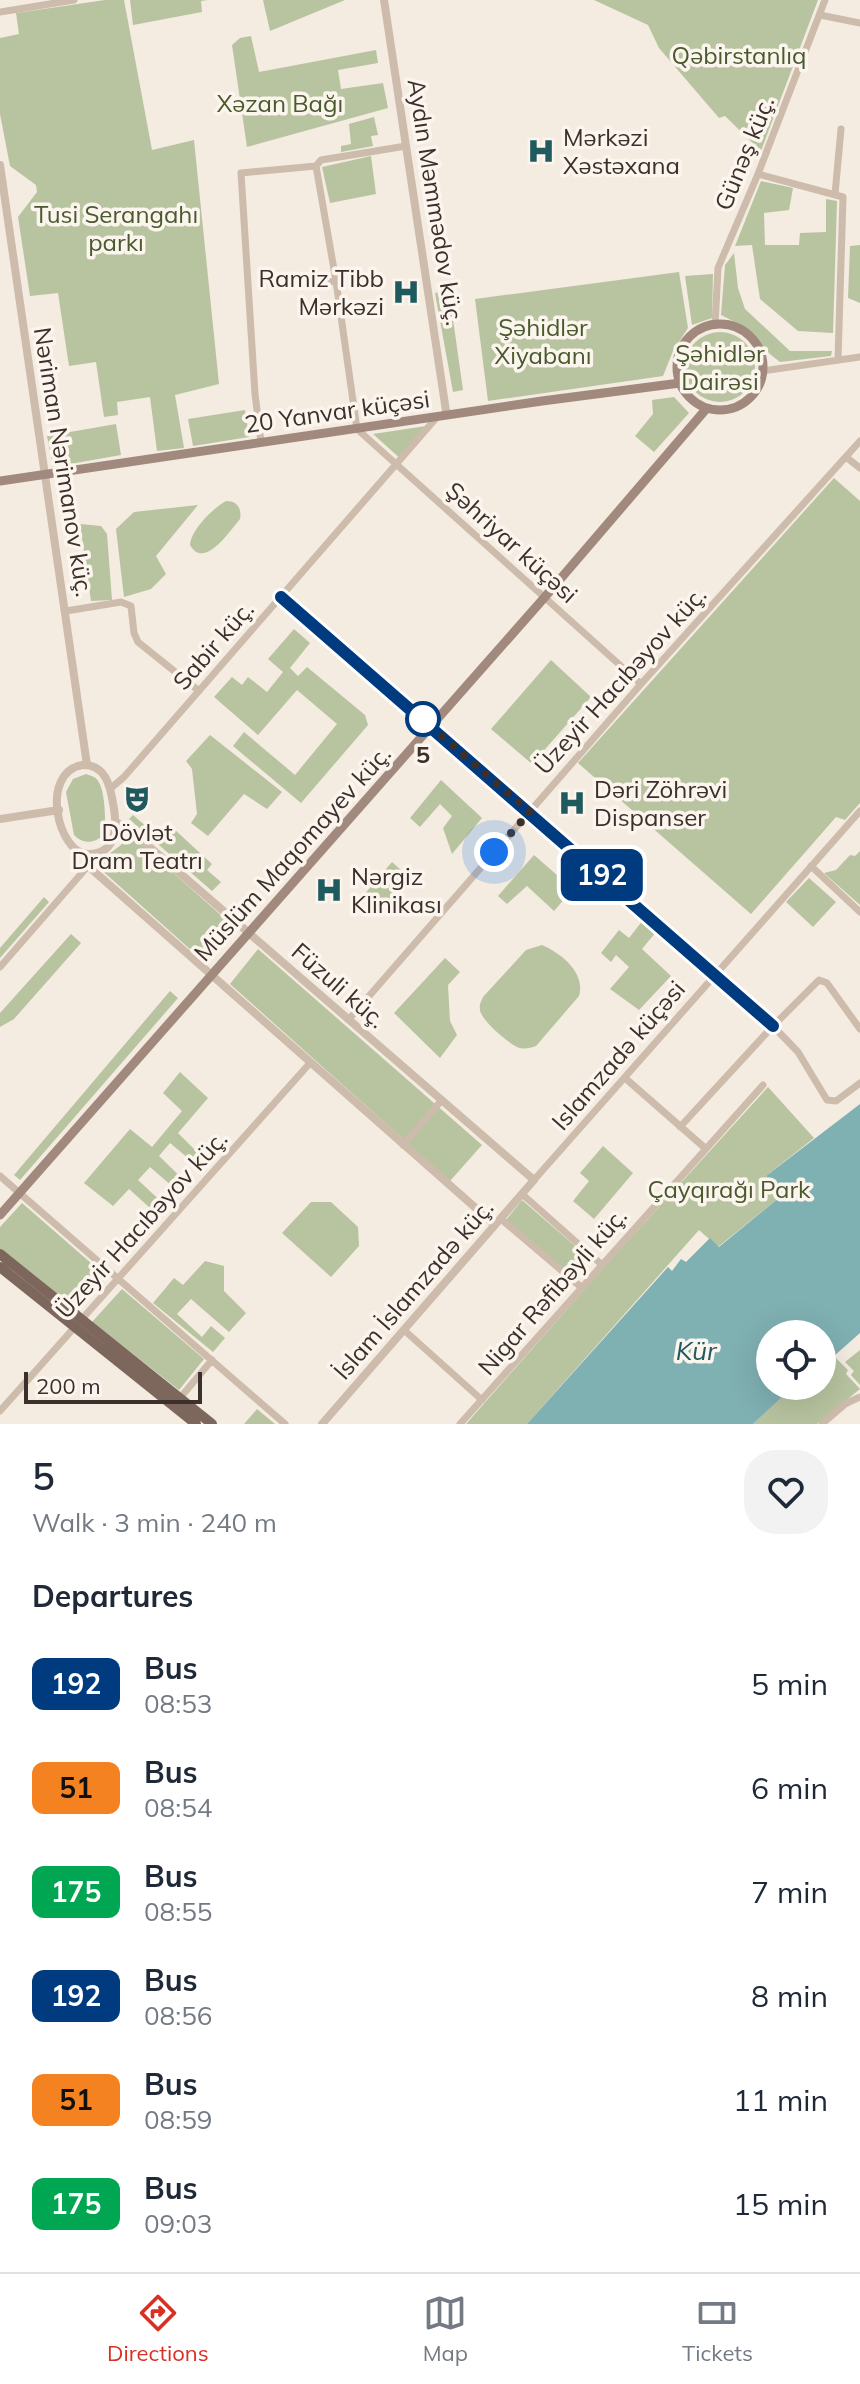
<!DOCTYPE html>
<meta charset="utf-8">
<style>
:root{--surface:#fff;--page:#f2f2f3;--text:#1f2937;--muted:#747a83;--line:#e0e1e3;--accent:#d93025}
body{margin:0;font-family:Mulish,sans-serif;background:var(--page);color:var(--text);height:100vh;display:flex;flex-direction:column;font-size:30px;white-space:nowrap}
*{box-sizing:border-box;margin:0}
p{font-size:26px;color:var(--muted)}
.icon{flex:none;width:44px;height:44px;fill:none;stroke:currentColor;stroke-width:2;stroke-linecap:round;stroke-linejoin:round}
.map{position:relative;height:1424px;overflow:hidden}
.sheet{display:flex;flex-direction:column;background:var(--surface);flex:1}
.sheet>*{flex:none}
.badge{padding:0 16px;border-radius:12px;font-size:28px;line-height:52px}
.buttons{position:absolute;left:756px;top:1320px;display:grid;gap:16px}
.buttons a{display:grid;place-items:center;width:80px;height:80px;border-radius:50%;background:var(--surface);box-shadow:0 8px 32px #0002;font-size:40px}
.scale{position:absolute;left:24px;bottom:20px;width:178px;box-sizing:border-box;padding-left:8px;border:4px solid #3b302b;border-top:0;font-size:22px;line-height:28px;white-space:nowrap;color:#3b302b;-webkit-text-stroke:6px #fbf5ee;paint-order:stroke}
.you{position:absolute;width:40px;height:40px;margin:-20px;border:6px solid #fff;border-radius:50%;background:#1a73e8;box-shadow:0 0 0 12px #1a73e833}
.map>.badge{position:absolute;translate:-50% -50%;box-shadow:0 0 0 4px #fff}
h2{padding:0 32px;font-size:30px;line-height:72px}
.round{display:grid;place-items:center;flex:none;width:84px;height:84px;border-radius:32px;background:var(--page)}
.overview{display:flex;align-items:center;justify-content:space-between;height:136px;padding:0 32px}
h1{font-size:38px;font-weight:600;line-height:60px}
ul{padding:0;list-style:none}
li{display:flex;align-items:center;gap:24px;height:104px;padding:0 32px}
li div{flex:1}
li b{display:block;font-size:30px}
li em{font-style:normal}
li .badge{min-width:88px;font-weight:700;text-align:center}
.dock{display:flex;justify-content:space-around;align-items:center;height:112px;border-top:2px solid var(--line);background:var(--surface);font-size:22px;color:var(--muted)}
.dock a{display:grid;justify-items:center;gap:4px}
.dock .active{color:var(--accent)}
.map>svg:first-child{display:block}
.green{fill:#b8c4a0}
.water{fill:#7fb0b2}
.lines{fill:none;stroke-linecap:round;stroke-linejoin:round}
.minor{stroke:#cdbbac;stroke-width:7}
.tertiary{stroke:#cdbbac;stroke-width:8}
.secondary{stroke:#a18a7d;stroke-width:9}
.primary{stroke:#7d675c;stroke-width:10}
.line-casing{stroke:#fff;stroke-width:18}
.line{stroke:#003b80;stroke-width:12}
.walk{stroke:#3b302b;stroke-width:8;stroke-dasharray:0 14.4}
.stop-dot{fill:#fff;stroke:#003b80;stroke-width:4}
.labels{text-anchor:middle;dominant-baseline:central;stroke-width:7;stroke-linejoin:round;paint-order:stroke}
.park-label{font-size:24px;fill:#4a5a2e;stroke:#fbf5ee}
.poi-label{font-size:24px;fill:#3b302b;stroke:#fbf5ee;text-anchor:start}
.street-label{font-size:24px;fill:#3b302b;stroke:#fbf5ee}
.stop-label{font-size:24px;font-weight:bold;fill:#3b302b;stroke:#fbf5ee}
.water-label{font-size:26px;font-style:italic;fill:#1f5a5e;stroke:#fbf5ee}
</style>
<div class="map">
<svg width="860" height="1424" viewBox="0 0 860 1424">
<rect width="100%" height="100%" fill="#f4ebe1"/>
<path class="green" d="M 105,0 L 124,0 L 152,150 L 194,140 L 219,384 L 175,395 L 184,448 L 157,451 L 150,397 L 117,402 L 118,415 L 104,417 L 96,362 L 69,366 L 58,293 L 30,296 L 18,217 L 37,192 L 36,185 L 10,166 L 0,114 L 0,38 L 19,34 L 16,13 Z
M 130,0 L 208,0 L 201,1 L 202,12 L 133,25 Z
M 263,0 L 345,0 L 270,31 Z
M 594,0 L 818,0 L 761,151 L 725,116 L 719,118 L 659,48 L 648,25 Z
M 251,36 L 259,72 L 376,50 L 378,63 L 338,70 L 341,89 L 383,83 L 388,108 L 247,147 L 232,45 L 240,38 Z
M 374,117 L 378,135 L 371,136 L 373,146 L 341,152 L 341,146 L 351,144 L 349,124 Z
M 371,156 L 376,194 L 330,203 L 322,167 Z
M 761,181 L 793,188 L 789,210 L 764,213 L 765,245 L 799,245 L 800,233 L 826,232 L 826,199 L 837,201 L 833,333 L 798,331 L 760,299 L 752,245 L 735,246 Z
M 860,245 L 860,303 L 848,298 L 850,246 Z
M 734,253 L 738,288 L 745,309 L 790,351 L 832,351 L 831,356 L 780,362 L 771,355 L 741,325 L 721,315 L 725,265 Z
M 679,272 L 688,328 L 673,351 L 663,376 L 488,401 L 475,299 Z
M 713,274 L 712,318 L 692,325 L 685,276 Z
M 449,291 L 463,390 L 453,392 L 435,293 Z
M685 367a35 35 0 1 1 70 0a35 35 0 1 1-70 0Z
M 674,397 L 689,413 L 654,452 L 635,436 L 653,414 L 652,400 Z
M 245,410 L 249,437 L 193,446 L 188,419 Z
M 116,424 L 121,455 L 53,467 L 47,436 Z
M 433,425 L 403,461 L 373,434 Z
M 834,478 L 860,501 L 860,803 L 845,820 L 836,817 L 751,914 L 578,763 Z
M 226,501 C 237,501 242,508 240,519 C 229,532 204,570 190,545 C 191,530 213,508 226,501 Z
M 198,505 L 156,556 L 166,574 L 151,589 L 124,597 L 116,529 L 134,512 Z
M 80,524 L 101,526 L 107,534 L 112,600 L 91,601 Z
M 294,629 L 310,643 L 290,668 L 298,676 L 307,667 L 365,715 L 368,725 L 301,803 L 233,746 L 244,732 L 295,775 L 337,724 L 297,690 L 258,735 L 214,697 L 232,677 L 242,685 L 248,677 L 267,692 L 283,672 L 268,659 Z
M 551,660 L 591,697 L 532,764 L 491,729 Z
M 210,735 L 282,792 L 267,809 L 244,794 L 208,836 L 191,823 L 197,814 L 192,769 L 186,761 Z
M 86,774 C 91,776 95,776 98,781 C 105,789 107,826 103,835 C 95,844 82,844 74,835 L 66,792 L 73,779 Z
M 441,780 L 482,818 L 452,854 L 443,828 L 452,816 L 440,804 L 420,827 L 410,818 Z
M 133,815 L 163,841 L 174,829 L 212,864 L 207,870 L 221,882 L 212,891 L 129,819 Z
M 127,832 L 231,924 L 201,959 L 97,866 L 101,860 L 121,845 Z
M 860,851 L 860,905 L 824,873 L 836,870 L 850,855 L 855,856 Z
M 534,855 L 573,889 L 554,911 L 527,886 L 507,904 L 498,896 Z
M 392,862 L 410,878 L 380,913 L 362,897 Z
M 809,878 L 836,902 L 813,927 L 786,902 Z
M 44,897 L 49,902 L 0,958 L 0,948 Z
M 643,920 L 656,932 L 642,949 L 671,976 L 639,1010 L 610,989 L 629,967 L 616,955 L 611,962 L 601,953 L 619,930 L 629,938 Z
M 71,934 L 81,943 L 14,1019 L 0,1027 L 0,1013 Z
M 542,945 C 561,953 586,973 579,996 L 536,1046 C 530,1048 524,1050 517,1047 C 507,1042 481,1020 480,1010 C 479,1004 481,1002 483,997 L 526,950 Z
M 258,949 L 482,1145 L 450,1181 L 230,984 Z
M 445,958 L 460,972 L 448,985 L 450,1021 L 457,1035 L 440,1058 L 394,1013 Z
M 170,991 L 178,998 L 20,1180 L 14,1175 Z
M 180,1072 L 208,1098 L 178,1133 L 207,1162 L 201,1169 L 170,1143 L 159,1156 L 188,1184 L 180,1193 L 150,1167 L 138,1180 L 167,1207 L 159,1216 L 129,1189 L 113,1206 L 84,1183 L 130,1129 L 152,1147 L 182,1111 L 163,1093 Z
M 768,1087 L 814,1138 L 766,1176 L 781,1196 L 718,1247 L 699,1230 L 527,1424 L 466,1424 L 607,1264 Z
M 603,1146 L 633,1173 L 594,1219 L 573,1201 L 589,1181 L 580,1173 Z
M 522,1200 L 581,1251 L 583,1259 L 571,1272 L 566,1271 L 506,1220 Z
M 311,1202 L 331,1202 L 358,1227 L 359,1246 L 331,1277 L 282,1233 Z
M 22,1203 L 107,1277 L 78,1312 L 0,1249 L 0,1227 Z
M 205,1261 L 224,1266 L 224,1291 L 246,1313 L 229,1332 L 191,1299 L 177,1314 L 202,1337 L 211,1326 L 225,1338 L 213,1352 L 153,1303 L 174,1278 L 183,1285 Z
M 122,1289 L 204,1359 L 179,1390 L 92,1322 Z
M 860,1350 L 860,1385 L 851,1375 L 854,1371 L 845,1362 Z
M 834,1356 L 848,1370 L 846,1374 L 860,1389 L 817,1424 L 753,1424 L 794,1386 L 822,1386 L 822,1363 Z
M 257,1409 L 275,1424 L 244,1424 Z"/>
<path class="water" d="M 860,1104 L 860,1333 L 834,1356 L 822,1363 L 822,1334 L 770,1334 L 770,1386 L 794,1386 L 753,1424 L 527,1424 L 668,1267 L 672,1271 L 681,1259 L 686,1262 L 710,1238 L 719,1247 L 781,1196 L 766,1176 Z"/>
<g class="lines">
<path class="minor" d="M 0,12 L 74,0
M 820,15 L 860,23
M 316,166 L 336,281 L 357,429 L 641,684
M 758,174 L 843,197 L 838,360
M 835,194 L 841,129
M 293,286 L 336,281
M 715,325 L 718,268 L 758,174 L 825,0
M 762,371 L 860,357
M 261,442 L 255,394 L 241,173 L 316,166 L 321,160 L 406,146
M 846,457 L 860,468
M 281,597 L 773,1026 L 798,1052 L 827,1100 L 836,1101 L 860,1083
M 66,611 L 121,602 L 131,606 L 134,633 L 138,642 L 199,691
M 111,788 L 124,777 L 438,416
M 811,866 L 860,912
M 0,967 L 88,866
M 349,1019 L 641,684 L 860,441
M 625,1078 L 705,1148
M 680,1127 L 773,1026 L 819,980 L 827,983 L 860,1029
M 403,1145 L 441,1101
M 0,1176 L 285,1424
M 534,1180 L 860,811
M 522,1194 L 601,1264
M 501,1219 L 581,1287
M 404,1330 L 482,1400
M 180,1398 L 212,1360
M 0,1411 L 310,1063
M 460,1424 L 763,1085
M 822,1424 L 845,1404 L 860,1397"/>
<path class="tertiary" d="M 384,0 L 446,411
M 0,165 L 87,765
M 82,765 C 105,764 110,785 113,803 C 117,824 119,854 88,854 C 58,854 39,773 82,765 Z
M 0,819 L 59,810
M 116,822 L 130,830 L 534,1180 L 322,1424
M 88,854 L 88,866 L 495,1225"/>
<path class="secondary" d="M677 367a43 43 0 1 1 86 0a43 43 0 1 1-86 0Z
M 0,481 L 542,401 L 680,383
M 0,1215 L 544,598 L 707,408"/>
<path class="primary" d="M 0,1254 L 212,1424
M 0,1267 L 196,1424"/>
</g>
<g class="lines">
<g class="line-casing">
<path id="line" d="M 281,597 L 773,1026"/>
</g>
<use href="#line" class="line"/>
<path class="walk" d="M 423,719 L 416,714 L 530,812 L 494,852"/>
</g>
<defs>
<g id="hospital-bare" transform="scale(2.16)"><path d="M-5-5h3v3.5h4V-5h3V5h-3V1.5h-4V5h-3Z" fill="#1f5a5e" stroke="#fbf5ee" stroke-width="2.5" paint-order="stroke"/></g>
<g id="theatre-bare" transform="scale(2.16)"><path d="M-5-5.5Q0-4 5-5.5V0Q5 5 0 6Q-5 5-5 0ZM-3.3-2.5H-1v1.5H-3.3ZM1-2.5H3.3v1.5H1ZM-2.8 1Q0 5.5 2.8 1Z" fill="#1f5a5e" stroke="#fbf5ee" stroke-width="2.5" paint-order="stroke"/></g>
</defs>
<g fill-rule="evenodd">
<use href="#hospital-bare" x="541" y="151"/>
<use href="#hospital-bare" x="406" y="292"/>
<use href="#theatre-bare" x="137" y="799"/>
<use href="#hospital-bare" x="572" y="803"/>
<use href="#hospital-bare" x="329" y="890"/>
</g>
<circle class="stop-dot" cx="423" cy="719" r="16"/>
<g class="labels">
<g class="park-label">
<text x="739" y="55">Qəbirstanlıq</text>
<text x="280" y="103">Xəzan Bağı</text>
<text x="116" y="214">Tusi Serangahı<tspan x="116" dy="28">parkı</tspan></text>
<text x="543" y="327">Şəhidlər<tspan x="543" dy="28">Xiyabanı</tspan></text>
<text x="720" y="353">Şəhidlər<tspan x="720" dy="28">Dairəsi</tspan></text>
<text x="729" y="1189">Çayqırağı Park</text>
</g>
<g class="poi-label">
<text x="563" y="137">Mərkəzi<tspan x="563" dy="28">Xəstəxana</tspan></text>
<text x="384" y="278" text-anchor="end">Ramiz Tibb<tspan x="384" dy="28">Mərkəzi</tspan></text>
<text x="594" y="789">Dəri Zöhrəvi<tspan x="594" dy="28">Dispanser</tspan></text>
<text x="137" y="832" text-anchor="middle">Dövlət<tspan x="137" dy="28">Dram Teatrı</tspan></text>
<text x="351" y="876">Nərgiz<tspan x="351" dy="28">Klinikası</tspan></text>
</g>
<g class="street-label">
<text transform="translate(744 153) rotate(-68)">Günəş küç.</text>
<text transform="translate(436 202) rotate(81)">Aydın Məmmədov küç.</text>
<text transform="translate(337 411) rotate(-8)">20 Yanvar küçəsi</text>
<text transform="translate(64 462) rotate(81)">Nəriman Nərimanov küç.</text>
<text transform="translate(512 542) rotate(42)">Şəhriyar küçəsi</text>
<text transform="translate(213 645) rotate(-49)">Sabir küç.</text>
<text transform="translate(620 680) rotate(-48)">Üzeyir Hacıbəyov küç.</text>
<text transform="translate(292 853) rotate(-48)">Müslüm Maqomayev küç.</text>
<text transform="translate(339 985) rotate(41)">Füzuli küç.</text>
<text transform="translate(618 1055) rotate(-49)">Islamzadə küçəsi</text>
<text transform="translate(141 1224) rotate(-48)">Üzeyir Hacıbəyov küç.</text>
<text transform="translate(413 1289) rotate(-49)">İslam İslamzadə küç.</text>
<text transform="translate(552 1291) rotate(-49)">Nigar Rəfibəyli küç.</text>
</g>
<g class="stop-label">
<text x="423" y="754">5</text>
</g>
<g class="water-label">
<text x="696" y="1350">Kür</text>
</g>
</g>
</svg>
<div class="buttons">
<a><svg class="icon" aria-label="locate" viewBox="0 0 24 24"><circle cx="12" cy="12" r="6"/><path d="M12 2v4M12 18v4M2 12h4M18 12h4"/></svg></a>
</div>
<div class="scale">200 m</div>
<div class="you" style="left:494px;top:852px"></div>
<b class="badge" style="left:602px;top:875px;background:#003b80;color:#fff">192</b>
</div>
<section class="sheet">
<div class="overview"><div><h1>5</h1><p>Walk · 3 min · 240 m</p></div><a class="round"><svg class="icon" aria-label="heart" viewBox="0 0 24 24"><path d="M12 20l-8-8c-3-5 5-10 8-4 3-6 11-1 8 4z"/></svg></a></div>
<h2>Departures</h2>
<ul>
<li><span class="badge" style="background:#003b80;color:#fff">192</span><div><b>Bus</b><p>08:53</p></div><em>5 min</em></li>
<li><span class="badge" style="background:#f58220;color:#111">51</span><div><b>Bus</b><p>08:54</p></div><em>6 min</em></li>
<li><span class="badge" style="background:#00a651;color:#fff">175</span><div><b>Bus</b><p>08:55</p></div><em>7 min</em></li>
<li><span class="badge" style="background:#003b80;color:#fff">192</span><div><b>Bus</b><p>08:56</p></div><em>8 min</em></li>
<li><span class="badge" style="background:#f58220;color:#111">51</span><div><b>Bus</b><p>08:59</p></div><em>11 min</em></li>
<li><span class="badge" style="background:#00a651;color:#fff">175</span><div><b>Bus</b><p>09:03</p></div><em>15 min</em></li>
</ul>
</section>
<nav class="dock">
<a class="active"><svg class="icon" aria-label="directions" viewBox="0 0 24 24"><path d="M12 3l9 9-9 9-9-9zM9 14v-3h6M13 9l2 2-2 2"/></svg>Directions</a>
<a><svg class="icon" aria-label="map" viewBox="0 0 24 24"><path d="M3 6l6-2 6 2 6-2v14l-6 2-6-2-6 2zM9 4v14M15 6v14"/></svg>Map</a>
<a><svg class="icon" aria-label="tickets" viewBox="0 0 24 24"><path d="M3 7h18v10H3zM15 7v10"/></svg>Tickets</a>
</nav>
